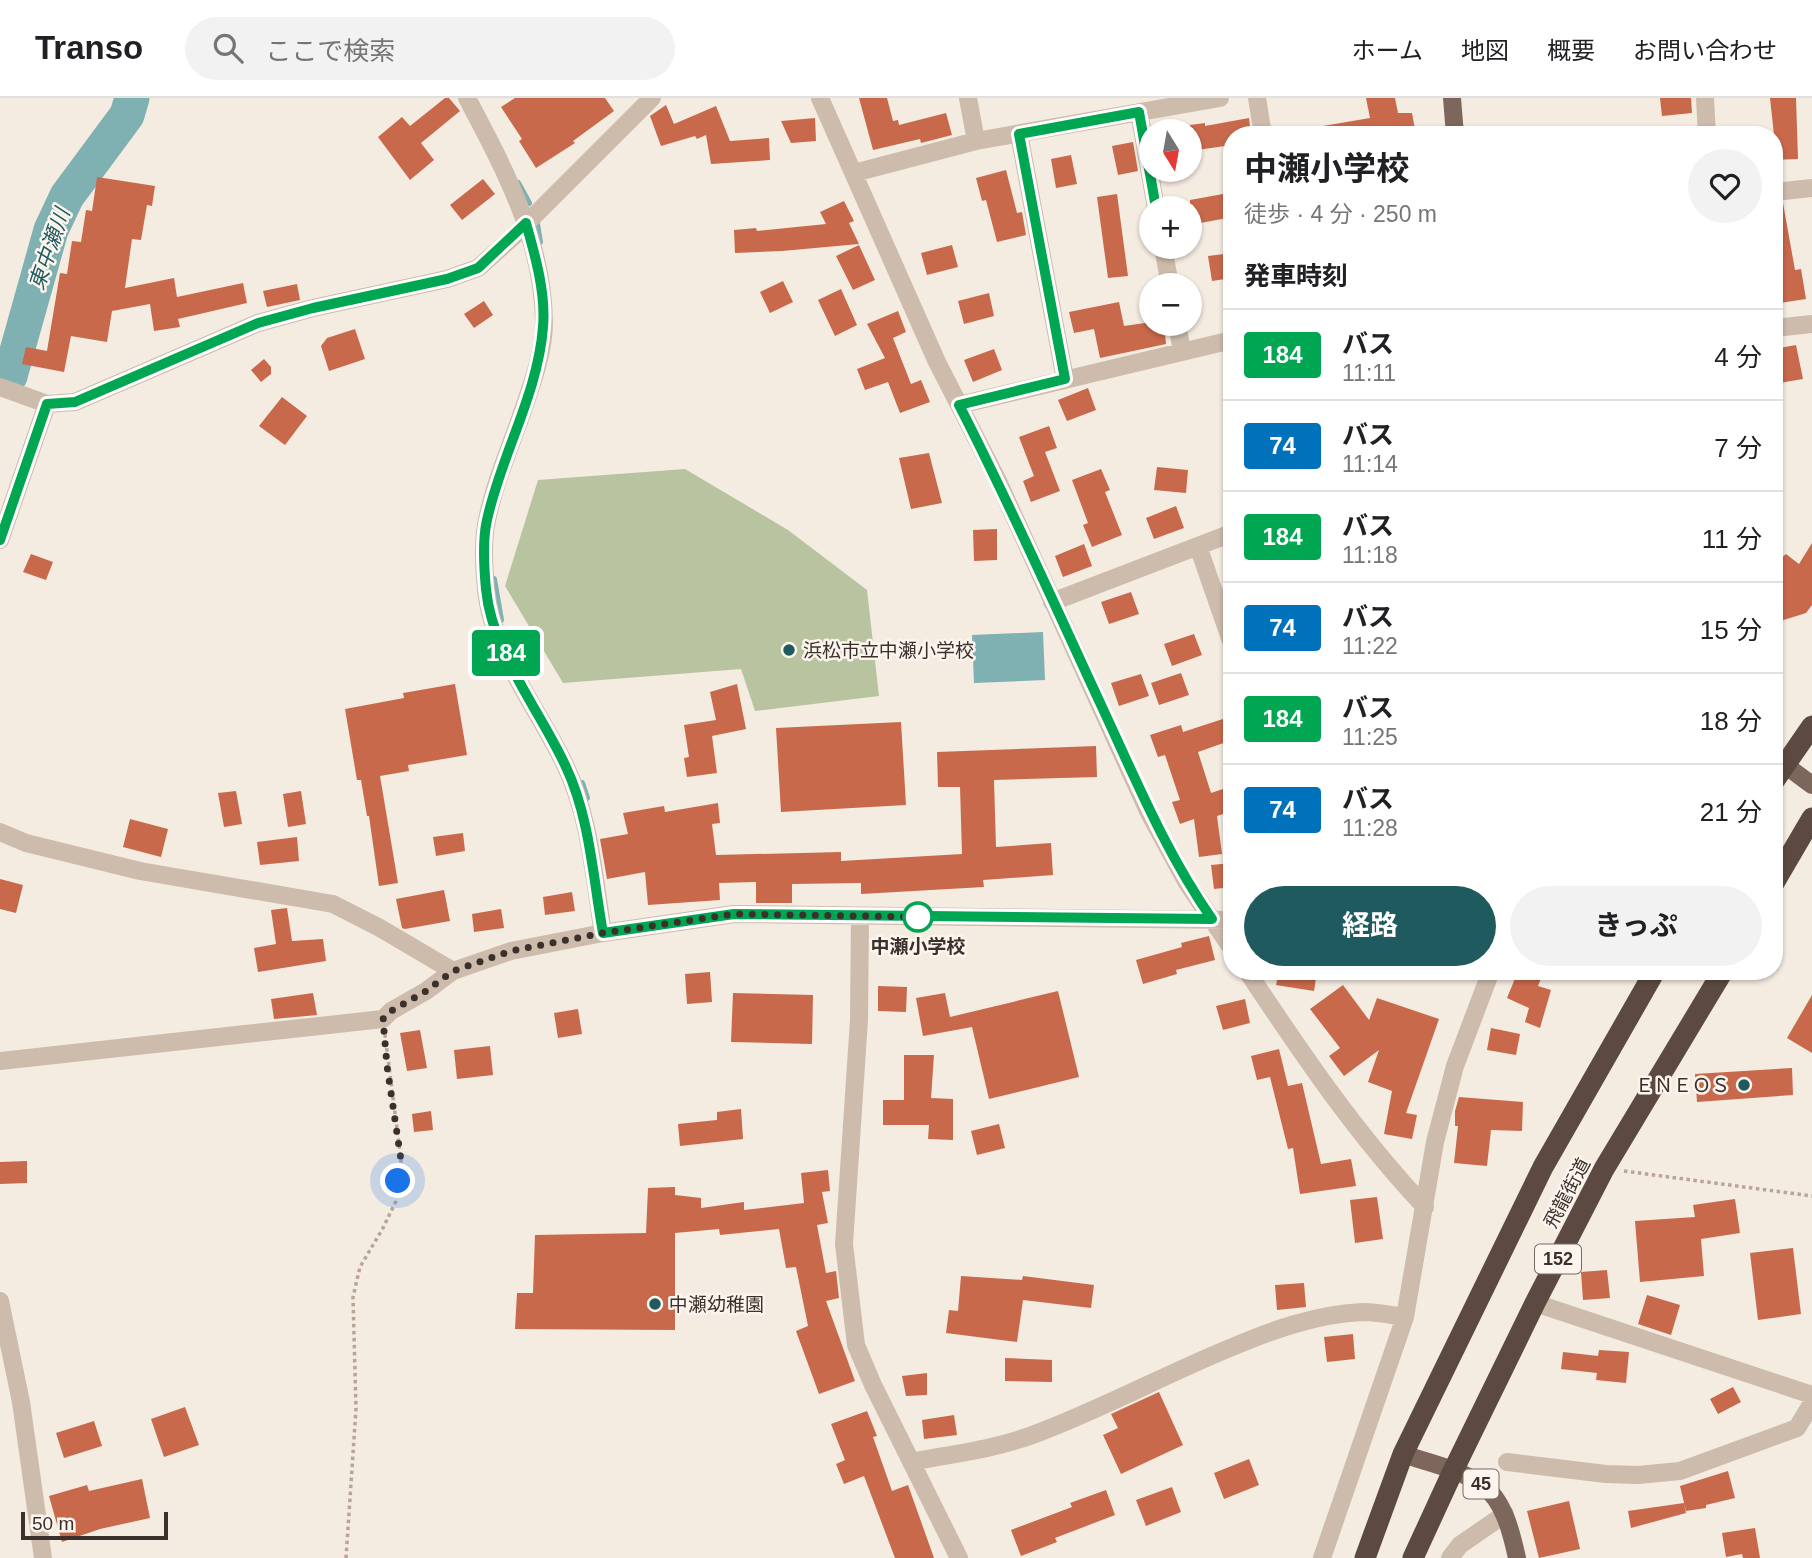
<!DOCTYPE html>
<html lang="ja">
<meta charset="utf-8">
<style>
:root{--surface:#fff;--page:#f2f2f2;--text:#202124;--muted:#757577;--line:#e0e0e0;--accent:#1f5a5e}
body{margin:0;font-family:Helvetica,"Noto Sans JP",sans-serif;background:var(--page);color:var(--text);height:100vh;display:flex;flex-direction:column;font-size:26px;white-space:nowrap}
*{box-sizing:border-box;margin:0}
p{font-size:23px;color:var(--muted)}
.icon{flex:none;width:38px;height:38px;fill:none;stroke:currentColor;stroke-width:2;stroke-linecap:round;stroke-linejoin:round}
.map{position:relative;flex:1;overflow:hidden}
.drawer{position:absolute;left:1223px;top:28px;width:560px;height:854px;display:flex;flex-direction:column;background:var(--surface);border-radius:28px;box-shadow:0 2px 5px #0004}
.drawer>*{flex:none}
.badge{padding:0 14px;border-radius:5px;font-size:24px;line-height:46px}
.needle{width:46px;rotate:169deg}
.controls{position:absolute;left:1139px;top:21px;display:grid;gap:14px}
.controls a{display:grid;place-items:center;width:63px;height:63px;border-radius:50%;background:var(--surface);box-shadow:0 2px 5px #0004;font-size:35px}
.scale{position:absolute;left:21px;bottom:18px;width:147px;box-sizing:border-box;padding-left:7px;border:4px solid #3b302b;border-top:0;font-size:19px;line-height:24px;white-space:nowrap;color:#3b302b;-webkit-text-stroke:5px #fbf5ee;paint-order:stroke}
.you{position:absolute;width:35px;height:35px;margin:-18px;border:5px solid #fff;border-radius:50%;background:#1a73e8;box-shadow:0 0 0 10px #1a73e833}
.map>.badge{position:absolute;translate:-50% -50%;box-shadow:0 0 0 4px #fff}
h2{padding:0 21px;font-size:26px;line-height:63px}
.round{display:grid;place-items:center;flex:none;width:74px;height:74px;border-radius:37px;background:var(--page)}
.headline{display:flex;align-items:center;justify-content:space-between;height:119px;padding:0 21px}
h1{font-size:33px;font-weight:700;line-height:52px}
.primary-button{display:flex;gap:14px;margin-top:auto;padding:14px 21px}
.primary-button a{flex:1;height:80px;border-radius:42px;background:var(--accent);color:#fff;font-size:28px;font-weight:700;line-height:80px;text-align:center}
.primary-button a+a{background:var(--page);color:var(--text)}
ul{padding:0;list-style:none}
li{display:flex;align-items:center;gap:21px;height:91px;padding:0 21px;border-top:2px solid var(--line)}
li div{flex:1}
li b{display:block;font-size:26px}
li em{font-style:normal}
li .badge{min-width:77px;font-weight:700;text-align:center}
header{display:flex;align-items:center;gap:42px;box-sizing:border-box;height:98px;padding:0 35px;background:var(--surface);border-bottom:2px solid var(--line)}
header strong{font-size:33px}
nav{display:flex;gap:38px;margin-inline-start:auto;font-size:24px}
.search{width:490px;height:63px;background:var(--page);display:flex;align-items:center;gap:18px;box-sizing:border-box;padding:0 24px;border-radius:38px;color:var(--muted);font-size:26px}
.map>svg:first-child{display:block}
.green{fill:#b8c4a0}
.water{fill:#7fb0b2}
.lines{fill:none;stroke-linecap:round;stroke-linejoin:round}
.stream{stroke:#7fb0b2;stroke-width:6}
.river{stroke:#7fb0b2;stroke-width:35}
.building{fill:#c8694b}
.path{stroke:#b9a596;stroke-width:3.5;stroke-dasharray:3.5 3.5;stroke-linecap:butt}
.minor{stroke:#cdbbac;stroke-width:18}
.major{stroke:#7d675c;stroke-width:18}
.highway{stroke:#5c4a42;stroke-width:21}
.line-casing{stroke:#fff;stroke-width:16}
.line{stroke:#00a651;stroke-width:10}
.walk{stroke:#3b302b;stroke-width:7;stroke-dasharray:0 12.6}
.poi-dot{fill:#1f5a5e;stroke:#fbf5ee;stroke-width:2.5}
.stop-dot{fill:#fff;stroke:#00a651;stroke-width:3.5}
.labels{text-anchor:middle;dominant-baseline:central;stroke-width:5;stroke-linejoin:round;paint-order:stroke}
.shield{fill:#fbf5ee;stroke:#756b66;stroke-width:2}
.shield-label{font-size:18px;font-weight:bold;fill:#3b302b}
.poi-label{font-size:19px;fill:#3b302b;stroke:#fbf5ee;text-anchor:start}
.stop-label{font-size:19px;font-weight:bold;fill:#3b302b;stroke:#fbf5ee}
.street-label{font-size:19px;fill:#3b302b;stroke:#fbf5ee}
.water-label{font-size:21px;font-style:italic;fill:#1f5a5e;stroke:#fbf5ee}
</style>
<header>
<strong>Transo</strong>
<div class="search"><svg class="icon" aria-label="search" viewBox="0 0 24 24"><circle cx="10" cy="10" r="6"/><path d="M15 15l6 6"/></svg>ここで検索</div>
<nav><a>ホーム</a><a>地図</a><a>概要</a><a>お問い合わせ</a></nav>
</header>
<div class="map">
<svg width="1812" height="1460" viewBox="0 0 1812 1460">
<rect width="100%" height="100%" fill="#f4ebe1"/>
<path class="green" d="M 685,371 L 788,432 L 867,492 L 879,598 L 755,613 L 741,571 L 563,585 L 505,488 L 538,382 Z"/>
<path class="water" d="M 1043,534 L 1045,582 L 974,585 L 972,537 Z"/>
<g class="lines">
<path class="stream" d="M 518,85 L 529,105
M 537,126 L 540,144
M 494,481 L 501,522
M 582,685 L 587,700"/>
<path class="river" d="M 10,278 L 51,132 L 67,98 L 127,17 L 132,0"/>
</g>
<path class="building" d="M 445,0 L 449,0 L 460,13 L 421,45 L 434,62 L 410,82 L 378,39 L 402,19 L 410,28 Z
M 515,0 L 605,0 L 614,13 L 573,43 L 575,45 L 536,70 L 519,43 L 522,41 L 501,9 Z
M 859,0 L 887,0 L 893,23 L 898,22 L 899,27 L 946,15 L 952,37 L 921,45 L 920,41 L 873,52 Z
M 1366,0 L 1395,0 L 1398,15 L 1412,15 L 1416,37 L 1324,37 L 1323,28 L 1370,20 Z
M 1660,0 L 1691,0 L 1692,15 L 1662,18 Z
M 1770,0 L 1796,0 L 1798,61 L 1774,62 L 1774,37 Z
M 666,7 L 674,26 L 716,8 L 730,43 L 769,40 L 770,62 L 711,66 L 706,37 L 697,41 L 695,38 L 661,48 L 650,18 Z
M 815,20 L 816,43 L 791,45 L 781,23 Z
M 1249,20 L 1251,37 L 1232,37 L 1232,47 L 1190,53 L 1190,27 L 1205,25 L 1205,28 Z
M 1133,44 L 1138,73 L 1118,77 L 1112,48 Z
M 1071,57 L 1077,86 L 1056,90 L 1051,61 Z
M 1006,72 L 1017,115 L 1022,114 L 1026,137 L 997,144 L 986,102 L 982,103 L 976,80 Z
M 97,79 L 155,88 L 152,108 L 147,107 L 141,142 L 132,141 L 125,190 L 174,180 L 177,199 L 243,185 L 247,205 L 178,221 L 180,229 L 154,233 L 150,206 L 112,213 L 107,244 L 71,238 L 64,274 L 22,266 L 26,249 L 47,253 L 60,175 L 67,176 L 72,143 L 81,144 L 86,112 L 92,113 Z
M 483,81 L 495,96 L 462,122 L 450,107 Z
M 1117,96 L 1128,178 L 1108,180 L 1097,99 Z
M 1223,96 L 1227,120 L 1190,127 L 1190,102 Z
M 844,103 L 854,123 L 849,125 L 859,146 L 782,153 L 735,155 L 734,132 L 756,130 L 757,133 L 826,126 L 820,114 Z
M 1774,105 L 1783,105 L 1795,172 L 1801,171 L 1806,201 L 1780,205 L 1774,175 Z
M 859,147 L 875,182 L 853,192 L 836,158 Z
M 952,147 L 958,169 L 927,177 L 921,155 Z
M 1232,155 L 1232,180 L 1212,183 L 1208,158 Z
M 783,183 L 793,204 L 770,215 L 760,194 Z
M 297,186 L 300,202 L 267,209 L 263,193 Z
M 841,191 L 857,227 L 835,238 L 818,202 Z
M 989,195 L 994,218 L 964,226 L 958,203 Z
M 484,203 L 493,217 L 474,230 L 464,216 Z
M 1119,204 L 1124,228 L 1152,224 L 1164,226 L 1166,246 L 1100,260 L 1094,231 L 1074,235 L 1069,214 Z
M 898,213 L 906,234 L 893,240 L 911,286 L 921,282 L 930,304 L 900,315 L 888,284 L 865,292 L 857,271 L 885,260 L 867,226 Z
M 355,231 L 365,261 L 329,273 L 321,248 L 327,240 Z
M 1796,247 L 1803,281 L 1774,286 L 1774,251 Z
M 994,251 L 1002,272 L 973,284 L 964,262 Z
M 264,261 L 271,269 L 271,276 L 261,284 L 251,272 Z
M 1088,290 L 1096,312 L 1067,323 L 1058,302 Z
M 282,299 L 307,318 L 285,347 L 259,328 Z
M 1049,328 L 1057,350 L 1045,354 L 1060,393 L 1031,404 L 1023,383 L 1034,378 L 1019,339 Z
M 929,355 L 942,405 L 911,411 L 899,360 Z
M 1157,369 L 1188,372 L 1186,395 L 1154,392 Z
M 1101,371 L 1110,392 L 1105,394 L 1122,437 L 1092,449 L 1083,427 L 1088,425 L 1072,382 Z
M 1176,408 L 1184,430 L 1154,441 L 1146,420 Z
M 997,431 L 997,462 L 974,463 L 973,432 Z
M 1812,445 L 1812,507 L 1806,515 L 1774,525 L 1774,466 L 1786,456 L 1799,466 Z
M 1084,446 L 1092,468 L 1063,479 L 1055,458 Z
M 31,456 L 53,464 L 46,482 L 23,474 Z
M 1131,494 L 1139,516 L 1109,526 L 1101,504 Z
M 1194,536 L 1202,557 L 1172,568 L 1164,546 Z
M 1181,575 L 1189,597 L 1159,607 L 1151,585 Z
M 1141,576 L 1149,598 L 1119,608 L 1111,585 Z
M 455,586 L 467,657 L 408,667 L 409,673 L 380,678 L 398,785 L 379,788 L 369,718 L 367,718 L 361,682 L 357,682 L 345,611 L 404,600 L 403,595 Z
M 737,586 L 746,631 L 712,638 L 717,675 L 687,679 L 684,660 L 689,659 L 684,627 L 716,622 L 710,594 Z
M 1232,618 L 1232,642 L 1198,654 L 1211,695 L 1232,688 L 1232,713 L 1217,718 L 1222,756 L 1199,759 L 1194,721 L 1180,726 L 1172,704 L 1180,702 L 1165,657 L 1158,659 L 1150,637 L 1181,627 L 1183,634 Z
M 901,624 L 906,707 L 781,714 L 776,630 Z
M 1096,648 L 1097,679 L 994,682 L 996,749 L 1051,745 L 1053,777 L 983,782 L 984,789 L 861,796 L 861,785 L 792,786 L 792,805 L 756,805 L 756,784 L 719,785 L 720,802 L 648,807 L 645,774 L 607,781 L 600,741 L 628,736 L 623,715 L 664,708 L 665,714 L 718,705 L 720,725 L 712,726 L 716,757 L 841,754 L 841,763 L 962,756 L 960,689 L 938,689 L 937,654 Z
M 236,693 L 242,726 L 224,729 L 218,695 Z
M 301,693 L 306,726 L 288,729 L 283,696 Z
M 130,721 L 168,731 L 161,759 L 123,749 Z
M 463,735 L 465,753 L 436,758 L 433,739 Z
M 297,739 L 299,763 L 260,767 L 257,744 Z
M 1232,765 L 1232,789 L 1214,791 L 1211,767 Z
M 0,781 L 23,787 L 16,815 L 0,811 Z
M 444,792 L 450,823 L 405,831 L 402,830 L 396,801 Z
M 572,794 L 575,813 L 545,817 L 543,799 Z
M 287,810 L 292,843 L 323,841 L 326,863 L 258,874 L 254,850 L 276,846 L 271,812 Z
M 501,811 L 504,830 L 474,834 L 472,816 Z
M 1209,838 L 1215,862 L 1176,872 L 1177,876 L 1143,886 L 1136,862 L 1182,849 L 1181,845 Z
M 1279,873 L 1317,873 L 1314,893 L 1276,887 Z
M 1518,873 L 1544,873 L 1538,888 L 1551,892 L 1540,930 L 1525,924 L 1529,910 L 1507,900 Z
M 710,874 L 712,904 L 687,906 L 685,876 Z
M 1343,887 L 1369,922 L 1377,900 L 1439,921 L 1406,1015 L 1417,1017 L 1412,1041 L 1384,1036 L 1392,993 L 1368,984 L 1379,952 L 1344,978 L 1329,958 L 1340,950 L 1310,911 Z
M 878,888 L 907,889 L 906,914 L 878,913 Z
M 1058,893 L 1079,979 L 989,1001 L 972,929 L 923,938 L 916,900 L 945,895 L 950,919 Z
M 313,895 L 317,917 L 274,921 L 271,901 Z
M 733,895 L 813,897 L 812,946 L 731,944 Z
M 1812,897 L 1812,955 L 1787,940 Z
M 1245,901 L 1250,925 L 1223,932 L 1216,908 Z
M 578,911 L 582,936 L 558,940 L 554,915 Z
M 1491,930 L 1520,936 L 1516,957 L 1487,952 Z
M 420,932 L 427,970 L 407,973 L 400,935 Z
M 490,948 L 493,977 L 457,981 L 454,952 Z
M 1279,951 L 1288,988 L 1302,985 L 1321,1066 L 1351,1061 L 1356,1088 L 1300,1096 L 1293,1050 L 1288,1051 L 1270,979 L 1257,982 L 1251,958 Z
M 904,957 L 934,957 L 931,1000 L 953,1001 L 953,1042 L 928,1041 L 929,1027 L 883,1027 L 883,1002 L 904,1002 Z
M 1792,970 L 1793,997 L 1697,1004 L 1695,976 Z
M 1459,999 L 1523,1004 L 1522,1033 L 1491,1032 L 1487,1068 L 1454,1065 L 1458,1028 L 1455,1028 L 1455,1013 Z
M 741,1011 L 743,1041 L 680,1048 L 678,1026 L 717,1022 L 717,1014 Z
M 431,1013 L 433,1032 L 414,1034 L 412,1016 Z
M 999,1026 L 1005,1050 L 977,1057 L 971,1033 Z
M 27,1063 L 27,1085 L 0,1086 L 0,1064 Z
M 828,1072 L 830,1093 L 822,1094 L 828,1125 L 817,1127 L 826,1175 L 836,1173 L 839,1200 L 826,1203 L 855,1283 L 819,1296 L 796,1233 L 808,1228 L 796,1169 L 786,1170 L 779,1131 L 720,1137 L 719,1131 L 675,1135 L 675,1232 L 515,1231 L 517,1195 L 533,1195 L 535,1137 L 646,1135 L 648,1090 L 675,1089 L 675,1097 L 701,1100 L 701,1110 L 744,1104 L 744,1112 L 804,1105 L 801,1075 Z
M 1377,1099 L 1383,1141 L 1355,1145 L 1350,1102 Z
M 1735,1101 L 1740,1135 L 1701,1141 L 1704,1178 L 1640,1184 L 1635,1123 L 1695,1119 L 1693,1107 Z
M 1793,1150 L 1801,1216 L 1758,1222 L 1750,1155 Z
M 1607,1172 L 1610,1200 L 1583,1202 L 1581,1174 Z
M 961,1178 L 1022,1182 L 1023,1178 L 1094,1187 L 1091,1210 L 1023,1202 L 1017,1244 L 946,1235 L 949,1212 L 958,1213 Z
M 1304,1185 L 1306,1209 L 1277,1212 L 1275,1187 Z
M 1647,1197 L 1680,1207 L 1671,1237 L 1638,1226 Z
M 1353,1236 L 1355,1261 L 1327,1264 L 1324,1239 Z
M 1599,1252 L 1629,1254 L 1626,1285 L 1596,1282 L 1597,1275 L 1561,1271 L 1563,1254 L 1598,1258 Z
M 1005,1260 L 1052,1262 L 1052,1284 L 1005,1283 Z
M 927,1275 L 927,1297 L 906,1298 L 902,1278 Z
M 1733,1289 L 1741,1304 L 1718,1316 L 1710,1301 Z
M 1159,1294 L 1183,1347 L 1121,1376 L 1103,1337 L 1118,1330 L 1111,1316 Z
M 185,1309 L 199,1347 L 164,1359 L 151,1321 Z
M 867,1313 L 877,1338 L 873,1339 L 892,1393 L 908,1387 L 934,1460 L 895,1460 L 864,1378 L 844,1386 L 836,1366 L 845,1362 L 831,1326 Z
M 954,1317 L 957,1337 L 924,1341 L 922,1322 Z
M 94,1323 L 102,1348 L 64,1360 L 56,1335 Z
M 1249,1361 L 1259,1387 L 1224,1401 L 1214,1375 Z
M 1728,1373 L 1735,1400 L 1706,1407 L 1706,1410 L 1686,1413 L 1680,1388 Z
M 142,1381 L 150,1420 L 100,1431 L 62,1444 L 49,1398 L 87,1387 L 89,1393 Z
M 1172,1389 L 1181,1414 L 1146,1428 L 1136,1402 Z
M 1106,1392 L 1115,1417 L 1055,1440 L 1057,1444 L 1021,1458 L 1011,1432 L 1072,1409 L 1070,1405 Z
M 1569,1403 L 1580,1451 L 1539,1460 L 1527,1413 Z
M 1684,1405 L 1686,1415 L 1631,1430 L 1628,1413 Z
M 1755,1430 L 1760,1460 L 1743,1460 L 1742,1456 L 1726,1459 L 1722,1435 Z"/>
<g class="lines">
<path class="path" d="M 1624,1073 L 1812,1098
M 346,1460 L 356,1311 L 353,1199 L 360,1169 L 383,1130 L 396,1103 L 401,1062 L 385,937"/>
<path class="minor" d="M 467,0 C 504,70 543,142 544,224 C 544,256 530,291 520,321 C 508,354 494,388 487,422 C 482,443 484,470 486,491 C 492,555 540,613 566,669 C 590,720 594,780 603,835
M 820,0 L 937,264 L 997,381 L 1149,715 L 1187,785 L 1232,851
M 968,0 L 976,43
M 1257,0 L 1263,37
M 1705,0 L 1707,37
M 1139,14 L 1156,110
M 1019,36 L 1065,281
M 854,75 L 976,43 L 1220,0
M 1774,94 L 1812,90
M 1163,149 L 1170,187
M 1177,226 L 1182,253
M 1774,230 L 1812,226
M 0,289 L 47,306 L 75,304 L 258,225 L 313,210 L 447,181 L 478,170 L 514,138 L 652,0
M 959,307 L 1232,242
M 0,442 L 47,306
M 1198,448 L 1232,546
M 1052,504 L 1232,435
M 0,734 L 26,745 L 140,773 L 333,806 L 380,830 L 453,873
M 860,818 L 859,922 L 844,1146 L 856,1247 L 873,1287 L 959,1460
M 1247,873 C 1302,956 1357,1037 1425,1109
M 0,963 L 383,921 L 391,913 L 426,893 L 453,873 L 511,853 L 603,835 L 734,816 L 1232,822
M 0,1203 L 21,1304 L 43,1460
M 1535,1205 L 1812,1297
M 911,1364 C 952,1356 996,1351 1035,1336 C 1102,1311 1164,1277 1230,1250 C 1272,1232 1317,1216 1363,1214 C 1377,1214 1392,1217 1405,1219
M 1507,1364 L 1606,1376 L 1638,1377 L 1680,1373 L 1797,1330 L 1812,1305
M 1322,1460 L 1405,1219 L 1435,1044 L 1455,968 L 1491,873
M 1450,1460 L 1460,1447 L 1505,1416"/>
<path class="major" d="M 1452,0 L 1455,37
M 1774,655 L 1785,667 L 1812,687
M 1403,1356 C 1429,1365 1461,1371 1483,1388 C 1504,1402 1512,1437 1517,1460"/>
<path class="highway" d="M 1774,683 L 1812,628
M 1774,785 L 1812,720
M 1365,1460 L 1403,1356 L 1543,1069 L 1655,873
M 1413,1460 L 1453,1373 L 1535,1205 L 1604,1071 L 1723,873"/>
</g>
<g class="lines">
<g class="line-casing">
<path id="line" d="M 0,442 L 47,306 L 75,304 L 258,225 L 313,210 L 447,181 L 478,170 L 526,125 C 535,157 546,195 543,229 C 538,296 501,357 487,422 C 482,443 484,470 486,491 C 492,555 540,612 566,669 C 590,720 593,780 603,835 L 734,816 L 1212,821 C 1166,755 1136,682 1102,609 C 1055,508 1010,406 959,307 L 1065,281 L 1019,36 L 1139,14 L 1156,110"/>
</g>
<use href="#line" class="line"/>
<path class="walk" d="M 398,1083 L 401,1062 L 387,968 L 383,921 L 391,913 L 426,893 L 453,873 L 511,853 L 603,835 L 734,816 L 922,819 L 918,819"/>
</g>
<g class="poi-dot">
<circle cx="789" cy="552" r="7"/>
<circle cx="1744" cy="987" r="7"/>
<circle cx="655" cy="1206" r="7"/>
</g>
<circle class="stop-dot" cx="918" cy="819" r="14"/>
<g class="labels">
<g class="shield">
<rect x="1535" y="1146.5" width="46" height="29" rx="5"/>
<rect x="1463.5" y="1371.5" width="35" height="29" rx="5"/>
</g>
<g class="shield-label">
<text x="1558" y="1161">152</text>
<text x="1481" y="1386">45</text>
</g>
<g class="poi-label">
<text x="803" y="552">浜松市立中瀬小学校</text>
<text x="1730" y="987" text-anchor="end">ＥＮＥＯＳ</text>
<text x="669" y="1206">中瀬幼稚園</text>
</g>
<g class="stop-label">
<text x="918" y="848">中瀬小学校</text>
</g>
<g class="street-label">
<text transform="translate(1567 1095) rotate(-62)">飛龍街道</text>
</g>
<g class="water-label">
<text transform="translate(49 151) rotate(-71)">東中瀬川</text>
</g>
</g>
</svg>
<div class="controls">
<a><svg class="needle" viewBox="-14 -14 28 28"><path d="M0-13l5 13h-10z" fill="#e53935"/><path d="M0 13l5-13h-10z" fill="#757577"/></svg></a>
<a>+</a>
<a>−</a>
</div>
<div class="scale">50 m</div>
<div class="you" style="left:398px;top:1083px"></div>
<b class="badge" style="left:506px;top:555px;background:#00a651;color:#fff">184</b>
<section class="drawer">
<div class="headline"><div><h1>中瀬小学校</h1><p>徒歩 · 4 分 · 250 m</p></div><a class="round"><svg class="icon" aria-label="heart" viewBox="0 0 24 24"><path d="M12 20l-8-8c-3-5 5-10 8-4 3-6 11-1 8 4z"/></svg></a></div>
<h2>発車時刻</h2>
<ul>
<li><span class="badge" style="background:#00a651;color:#fff">184</span><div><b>バス</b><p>11:11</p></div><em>4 分</em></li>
<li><span class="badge" style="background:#0072bc;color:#fff">74</span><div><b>バス</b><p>11:14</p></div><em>7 分</em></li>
<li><span class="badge" style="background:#00a651;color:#fff">184</span><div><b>バス</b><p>11:18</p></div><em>11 分</em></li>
<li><span class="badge" style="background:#0072bc;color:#fff">74</span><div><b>バス</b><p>11:22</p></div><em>15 分</em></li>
<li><span class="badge" style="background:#00a651;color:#fff">184</span><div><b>バス</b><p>11:25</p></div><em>18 分</em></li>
<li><span class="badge" style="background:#0072bc;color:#fff">74</span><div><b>バス</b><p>11:28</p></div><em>21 分</em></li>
</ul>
<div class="primary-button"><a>経路</a><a>きっぷ</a></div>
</section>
</div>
